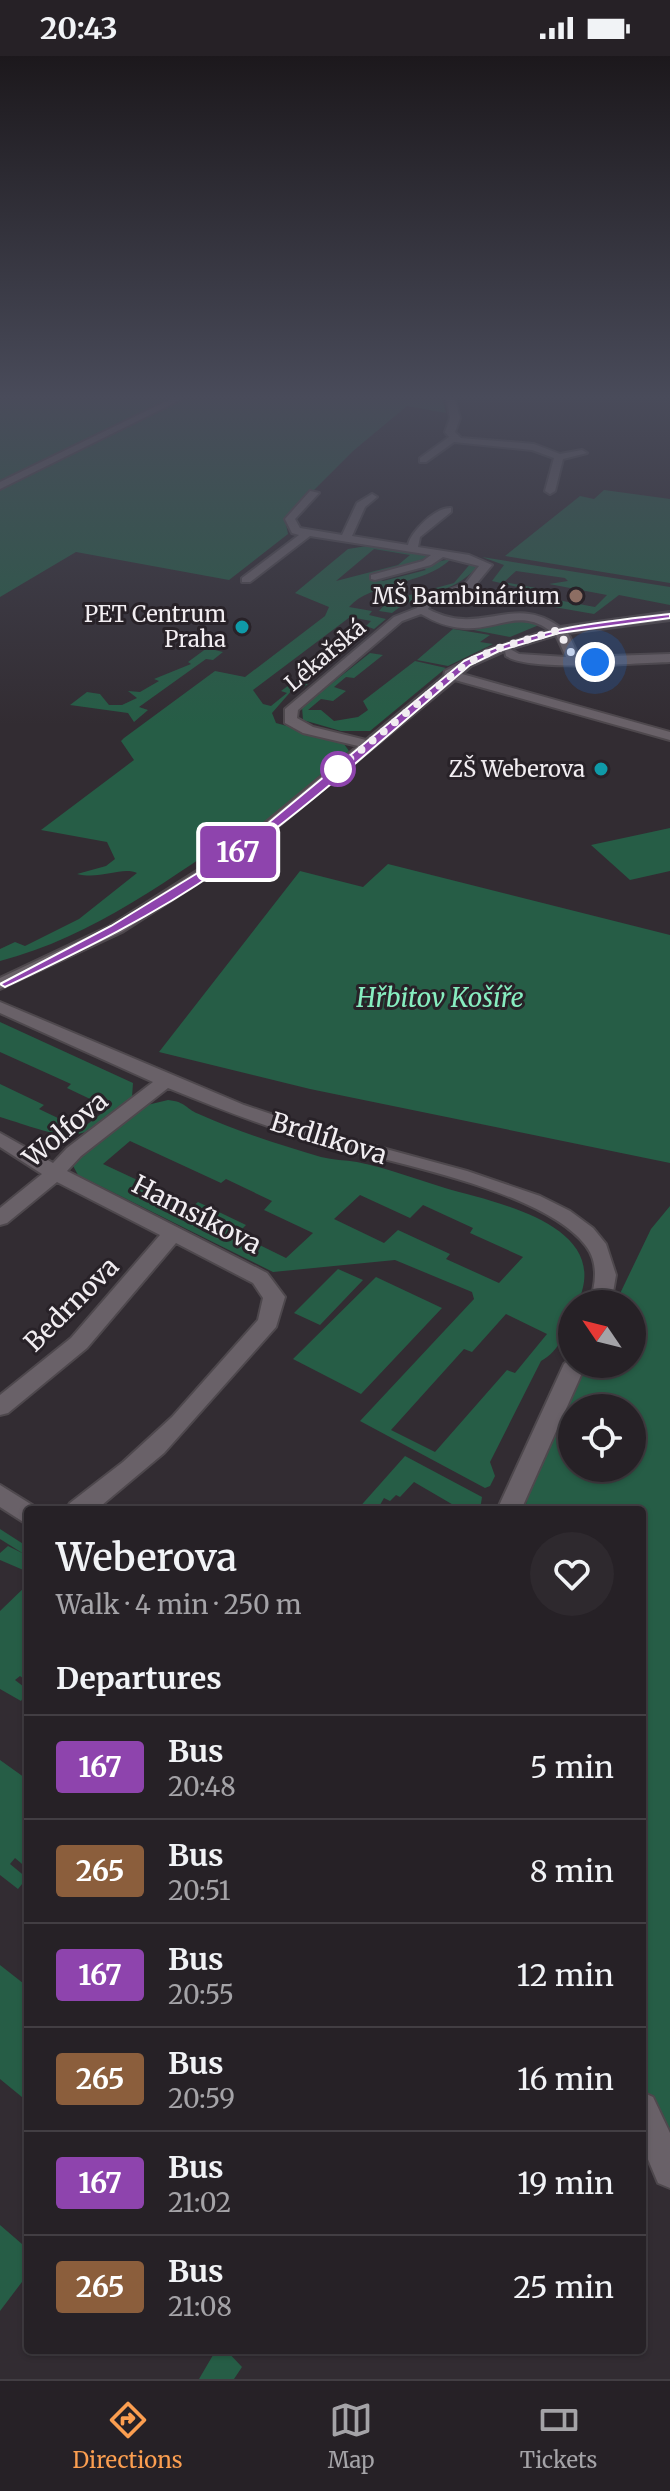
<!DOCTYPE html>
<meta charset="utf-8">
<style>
:root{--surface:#262126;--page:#2e292e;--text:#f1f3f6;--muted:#a4a3a7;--line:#423e43;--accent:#fb9e50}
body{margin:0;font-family:Merriweather,serif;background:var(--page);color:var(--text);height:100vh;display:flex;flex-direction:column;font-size:30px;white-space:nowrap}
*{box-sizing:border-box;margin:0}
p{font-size:26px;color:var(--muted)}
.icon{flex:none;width:44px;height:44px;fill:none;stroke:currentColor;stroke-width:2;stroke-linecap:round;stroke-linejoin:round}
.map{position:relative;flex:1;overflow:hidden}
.panel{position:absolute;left:24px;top:1450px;width:622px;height:848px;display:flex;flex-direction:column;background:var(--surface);border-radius:8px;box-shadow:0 2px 6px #0004,0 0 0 2px var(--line)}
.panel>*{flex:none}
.badge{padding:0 16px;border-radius:6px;font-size:28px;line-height:52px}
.needle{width:52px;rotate:305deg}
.tools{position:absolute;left:558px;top:1234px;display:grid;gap:16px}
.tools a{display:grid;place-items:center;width:88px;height:88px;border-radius:50%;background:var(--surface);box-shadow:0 2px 6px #0004,0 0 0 2px var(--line);font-size:40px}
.you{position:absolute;width:40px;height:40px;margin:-20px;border:6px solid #fff;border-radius:50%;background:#1a73e8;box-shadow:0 0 0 12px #1a73e833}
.map>.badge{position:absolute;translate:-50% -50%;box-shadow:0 0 0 4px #fff}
h2{padding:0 32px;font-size:30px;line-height:72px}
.round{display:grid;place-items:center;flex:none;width:84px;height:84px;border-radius:42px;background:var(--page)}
.overview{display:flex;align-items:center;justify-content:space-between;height:136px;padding:0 32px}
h1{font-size:38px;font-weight:600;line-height:60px}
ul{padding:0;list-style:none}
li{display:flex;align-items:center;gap:24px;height:104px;padding:0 32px;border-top:2px solid var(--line)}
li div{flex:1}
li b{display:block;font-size:30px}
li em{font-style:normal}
li .badge{min-width:88px;font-weight:700;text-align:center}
.status{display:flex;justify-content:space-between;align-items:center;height:56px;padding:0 40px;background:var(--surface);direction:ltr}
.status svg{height:22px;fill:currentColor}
.menu{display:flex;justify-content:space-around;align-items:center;height:112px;border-top:2px solid var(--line);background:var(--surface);font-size:22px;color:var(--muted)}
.menu a{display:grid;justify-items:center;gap:4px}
.menu .active{color:var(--accent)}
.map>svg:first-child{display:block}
.green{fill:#265d46;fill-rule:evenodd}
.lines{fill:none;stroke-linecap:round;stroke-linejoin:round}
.minor-casing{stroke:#4e484d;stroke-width:4}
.minor{fill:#696168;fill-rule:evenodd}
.line{fill:#8e44ad;stroke:#fff;stroke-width:2}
.walk{stroke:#f1edf1;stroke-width:8;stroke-dasharray:0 14.4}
.education-dot{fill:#8d6e63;stroke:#282228;stroke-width:3}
.culture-dot{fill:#0f9aa8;stroke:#282228;stroke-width:3}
.stop-dot{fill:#fff;stroke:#8e44ad;stroke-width:4}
.labels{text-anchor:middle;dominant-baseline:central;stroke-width:6;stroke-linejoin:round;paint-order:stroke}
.far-poi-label{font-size:22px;fill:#f1edf1;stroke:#282228;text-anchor:end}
.far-street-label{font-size:22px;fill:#f1edf1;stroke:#282228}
.park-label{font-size:26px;font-style:italic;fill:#87eec0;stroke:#282228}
.street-label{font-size:26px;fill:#f1edf1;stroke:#282228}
</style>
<div class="status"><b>20:43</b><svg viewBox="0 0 49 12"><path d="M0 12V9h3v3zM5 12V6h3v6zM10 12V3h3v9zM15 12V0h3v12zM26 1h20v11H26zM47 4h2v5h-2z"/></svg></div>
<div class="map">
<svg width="670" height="2323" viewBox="0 0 670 2323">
<rect width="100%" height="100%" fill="#322c32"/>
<path class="green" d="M 0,344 L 166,344 L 0,426 Z
M 182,344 L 443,344 L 446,357 L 407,350 L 353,395 L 285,463 L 288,478 L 229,524 L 76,496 L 0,541 L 0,433 Z
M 604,434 L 670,443 L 670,527 L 505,500 L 580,440 L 594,443 Z
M 367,490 L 432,500 L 372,520 L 383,525 L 426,514 L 422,511 C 440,506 460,495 477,511 C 452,540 420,534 392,557 L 379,555 L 388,545 L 454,527 L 471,507 L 450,504 C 423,529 371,526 349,551 L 372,555 L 369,559 L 386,563 L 374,573 L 366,570 L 371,565 L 350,561 L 253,634 L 263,648 L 271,650 L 287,637 L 281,635 L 293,626 L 308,628 L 301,633 L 293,633 L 272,657 L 276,667 L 342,685 L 349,695 L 262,769 L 253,766 C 174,820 93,881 0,905 L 0,893 L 15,886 L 25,890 L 79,863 L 137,817 C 122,810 101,824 77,818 L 106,810 L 115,803 L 107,786 L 41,774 L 134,704 L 121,685 L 124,682 L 215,615 L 245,621 L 325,560 L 329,551 L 295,537 L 348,493 ZM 374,493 L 410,499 L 398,509 L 336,525 Z
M 482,501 L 670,531 L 670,549 L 619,539 L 594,558 L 531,547 L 521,532 L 492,525 L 504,509 ZM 516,515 L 565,522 L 568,525 L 549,528 L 607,539 L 595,551 L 536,540 L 536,532 L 504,526 Z
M 512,561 L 539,569 L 510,581 L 458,571 Z
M 453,573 L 490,579 L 480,586 L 493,588 L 448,610 L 417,604 Z
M 207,592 L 223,596 L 213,604 L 206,603 L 139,651 L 148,654 L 134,666 L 128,657 L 70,649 L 87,636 L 100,638 L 109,649 L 122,649 L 137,642 L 128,635 L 140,636 L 159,625 L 154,623 L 191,608 L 188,606 Z
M 370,597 L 383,599 L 354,622 L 346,621 L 334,631 L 346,635 L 333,645 L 321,643 L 308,654 L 321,654 L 334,665 L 358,661 L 368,654 L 363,645 L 415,605 L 446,612 L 370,675 L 341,675 L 303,664 L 302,651 Z
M 670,772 L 670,815 L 630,824 L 591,789 Z
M 388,808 L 670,879 L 670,1107 L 310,1033 L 159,996 L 300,815 L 363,831 Z
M 0,966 L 133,1027 L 132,1041 C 80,1096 63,1080 0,1061 L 0,1028 L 44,1049 L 39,1053 L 81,1073 L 109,1052 L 67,1032 L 71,1028 L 0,996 Z
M 168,1044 C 187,1046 185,1053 201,1059 C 239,1076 281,1089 321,1101 C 333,1104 345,1104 357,1106 C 387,1112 416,1123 445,1132 C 497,1147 615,1169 577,1248 L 572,1248 C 572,1269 559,1296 541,1305 L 490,1406 L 495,1420 L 490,1430 L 485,1432 L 360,1365 L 474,1243 L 472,1236 L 395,1204 L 273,1216 L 78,1119 L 71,1106 L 143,1050 ZM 130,1085 L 221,1127 L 226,1123 L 272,1145 L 264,1154 L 313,1177 L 286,1202 L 237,1178 L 246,1169 L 198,1146 L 193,1150 L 103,1108 ZM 360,1139 L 410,1162 L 423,1149 L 473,1172 L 470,1177 L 523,1201 L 499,1227 L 446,1203 L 450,1198 L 398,1174 L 384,1187 L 334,1163 ZM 506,1258 L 547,1278 L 515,1317 L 507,1314 L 435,1396 L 391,1374 L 464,1293 L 472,1296 Z
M 670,1150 L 670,2086 L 642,2027 L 642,1454 L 524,1454 L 535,1419 L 588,1308 L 632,1308 L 632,1248 L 615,1248 L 651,1173 ZM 572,1352 L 632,1352 L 632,1412 L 572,1412 Z
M 338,1213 L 363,1224 L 320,1269 L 294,1257 Z
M 376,1221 L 442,1252 L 361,1338 L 293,1303 Z
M 405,1400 L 482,1441 L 480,1454 L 462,1454 L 414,1426 L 400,1441 L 396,1439 L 390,1445 L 384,1442 L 377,1454 L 357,1454 Z
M 0,1473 L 28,1491 L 28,1516 L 0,1504 L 0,1497 L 8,1490 L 24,1498 L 0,1483 Z
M 28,1528 L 28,1626 L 20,1620 L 15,1624 L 28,1634 L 21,1645 L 0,1633 L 0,1555 Z
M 0,1704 L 28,1724 L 28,1813 L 15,1802 L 10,1808 L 27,1822 L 18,1833 L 0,1819 Z
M 0,1909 L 28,1931 L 28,2046 L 0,2023 Z
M 0,2169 L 22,2188 L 28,2180 L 28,2218 L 0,2255 Z
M 216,2294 L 226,2294 L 242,2311 L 234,2323 L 199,2323 Z"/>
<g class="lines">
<g class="minor-casing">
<path id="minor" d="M 169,344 L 180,344 L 0,433 L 0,426 Z
M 447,344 L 455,344 L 460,362 L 455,376 L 461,382 L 534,388 L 560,398 L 582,394 L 587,397 L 563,403 L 555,435 L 550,438 L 545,435 L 554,402 L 532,394 L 454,386 L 426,406 L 420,406 L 420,402 L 449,381 L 445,376 L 450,362 Z
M 310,435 L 319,437 L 295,463 L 300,472 L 342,479 L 357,447 L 372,438 L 377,441 L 365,451 L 352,480 L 408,489 C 411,475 436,451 451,452 L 451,456 L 420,481 L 418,491 L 469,499 L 492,509 L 473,532 L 431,548 L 428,553 C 482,582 512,536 560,571 L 670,556 L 670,564 L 568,577 L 579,601 L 670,598 L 670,606 C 636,607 530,616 506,600 L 505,595 L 471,610 L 462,618 L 670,676 L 670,684 L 455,624 L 251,793 L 122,876 L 0,933 L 0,922 L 110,870 L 241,787 L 358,690 L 303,677 L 285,667 L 285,653 L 394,561 L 417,552 L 422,544 L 465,528 L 479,510 L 443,501 L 431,509 L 375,524 L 371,523 L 371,519 L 423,505 L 431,499 L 310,480 L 250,526 L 242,526 L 242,522 L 299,479 L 292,477 L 285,463 ZM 421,558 C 435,566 447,571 463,572 C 496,575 518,552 549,574 L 487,594 L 445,615 L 444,620 L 366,684 L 313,671 L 297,662 L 298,654 L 402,565 ZM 556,579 L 566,601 L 519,598 L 510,593 Z
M 0,946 L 244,1049 L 327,1077 L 467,1115 L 540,1140 L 570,1155 L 593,1172 L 606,1188 L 616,1219 L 611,1248 L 589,1248 C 596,1229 599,1207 586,1190 C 543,1133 386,1106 317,1086 C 266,1071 217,1052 168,1032 L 81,1100 L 67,1115 L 267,1217 L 285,1241 L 276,1271 L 164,1397 L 96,1454 L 66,1454 L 70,1447 L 123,1406 L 172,1361 L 258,1264 L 263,1242 L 253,1227 L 176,1187 L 87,1292 L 8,1357 L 0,1359 L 0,1339 L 71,1282 L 160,1179 L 57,1126 L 7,1167 L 0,1169 L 0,1152 L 42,1118 L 0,1091 L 0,1077 L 53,1107 L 67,1092 L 153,1026 L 0,957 Z
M 572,1301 L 572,1308 L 586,1308 L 521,1454 L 497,1454 L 564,1308 Z
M 0,1429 L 37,1452 L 28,1454 L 28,1469 L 0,1451 Z
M 642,2036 L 653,2041 L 670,2077 L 670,2132 L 658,2127 L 642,2089 Z"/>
</g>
<use href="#minor" class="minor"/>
</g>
<linearGradient id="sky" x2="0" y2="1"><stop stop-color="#1c181c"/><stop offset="0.51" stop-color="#494b5a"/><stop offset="1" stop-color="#494b5a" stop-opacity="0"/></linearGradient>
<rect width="670" height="669" fill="url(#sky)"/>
<path class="line" d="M 670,558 L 670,562 L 559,577 L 499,595 L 470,609 C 388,678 308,753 219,814 C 152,861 78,896 5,931 L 0,928 L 111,870 L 209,810 L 267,768 L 464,605 C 530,573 598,566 670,558 Z"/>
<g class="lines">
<path class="walk" d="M 338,713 L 333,717 L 467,607 L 496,593 L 558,574 L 576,605 L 595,606"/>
</g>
<circle class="education-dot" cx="576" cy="540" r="8"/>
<g class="culture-dot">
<circle cx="242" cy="571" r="8"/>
<circle cx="601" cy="713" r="8"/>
</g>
<circle class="stop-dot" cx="338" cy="713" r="16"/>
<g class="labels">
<g class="far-poi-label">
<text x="560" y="540">MŠ Bambinárium</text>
<text x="226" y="558">PET Centrum<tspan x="226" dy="25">Praha</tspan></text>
<text x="585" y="713">ZŠ Weberova</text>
</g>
<g class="far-street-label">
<text transform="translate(325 599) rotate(-40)">Lékařská</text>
</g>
<g class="park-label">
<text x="440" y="941">Hřbitov Košíře</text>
</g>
<g class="street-label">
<text transform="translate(65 1073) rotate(-40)">Wolfova</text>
<text transform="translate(329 1082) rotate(17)">Brdlíkova</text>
<text transform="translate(197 1158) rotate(27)">Hamsíkova</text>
<text transform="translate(71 1248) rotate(-45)">Bedrnova</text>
</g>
</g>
</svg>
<div class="tools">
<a><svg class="needle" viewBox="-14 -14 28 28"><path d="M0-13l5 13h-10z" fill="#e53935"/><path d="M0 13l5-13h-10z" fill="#a4a3a7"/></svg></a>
<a><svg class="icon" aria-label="locate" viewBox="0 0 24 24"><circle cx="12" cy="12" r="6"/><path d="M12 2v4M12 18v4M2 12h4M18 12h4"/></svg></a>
</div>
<div class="you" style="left:595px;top:606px"></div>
<b class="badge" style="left:238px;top:796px;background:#8e44ad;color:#fff">167</b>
<section class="panel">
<div class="overview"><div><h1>Weberova</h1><p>Walk · 4 min · 250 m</p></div><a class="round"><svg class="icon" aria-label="heart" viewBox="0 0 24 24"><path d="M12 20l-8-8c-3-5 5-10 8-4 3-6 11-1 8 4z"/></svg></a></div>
<h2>Departures</h2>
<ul>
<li><span class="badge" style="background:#8e44ad;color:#fff">167</span><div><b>Bus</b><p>20:48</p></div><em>5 min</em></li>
<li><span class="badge" style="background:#8b5e3c;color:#fff">265</span><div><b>Bus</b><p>20:51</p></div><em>8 min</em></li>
<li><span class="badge" style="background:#8e44ad;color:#fff">167</span><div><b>Bus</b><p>20:55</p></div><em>12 min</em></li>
<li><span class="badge" style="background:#8b5e3c;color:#fff">265</span><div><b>Bus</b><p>20:59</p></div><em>16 min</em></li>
<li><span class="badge" style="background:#8e44ad;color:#fff">167</span><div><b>Bus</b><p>21:02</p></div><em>19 min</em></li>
<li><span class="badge" style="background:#8b5e3c;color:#fff">265</span><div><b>Bus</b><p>21:08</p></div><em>25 min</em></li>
</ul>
</section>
</div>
<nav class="menu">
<a class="active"><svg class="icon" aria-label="directions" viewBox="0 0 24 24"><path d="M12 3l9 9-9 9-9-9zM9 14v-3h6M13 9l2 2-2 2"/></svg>Directions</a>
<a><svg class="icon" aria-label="map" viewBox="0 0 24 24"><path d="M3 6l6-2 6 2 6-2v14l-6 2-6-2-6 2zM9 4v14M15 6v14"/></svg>Map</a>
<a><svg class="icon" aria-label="tickets" viewBox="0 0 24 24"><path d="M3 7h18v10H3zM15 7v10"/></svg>Tickets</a>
</nav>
